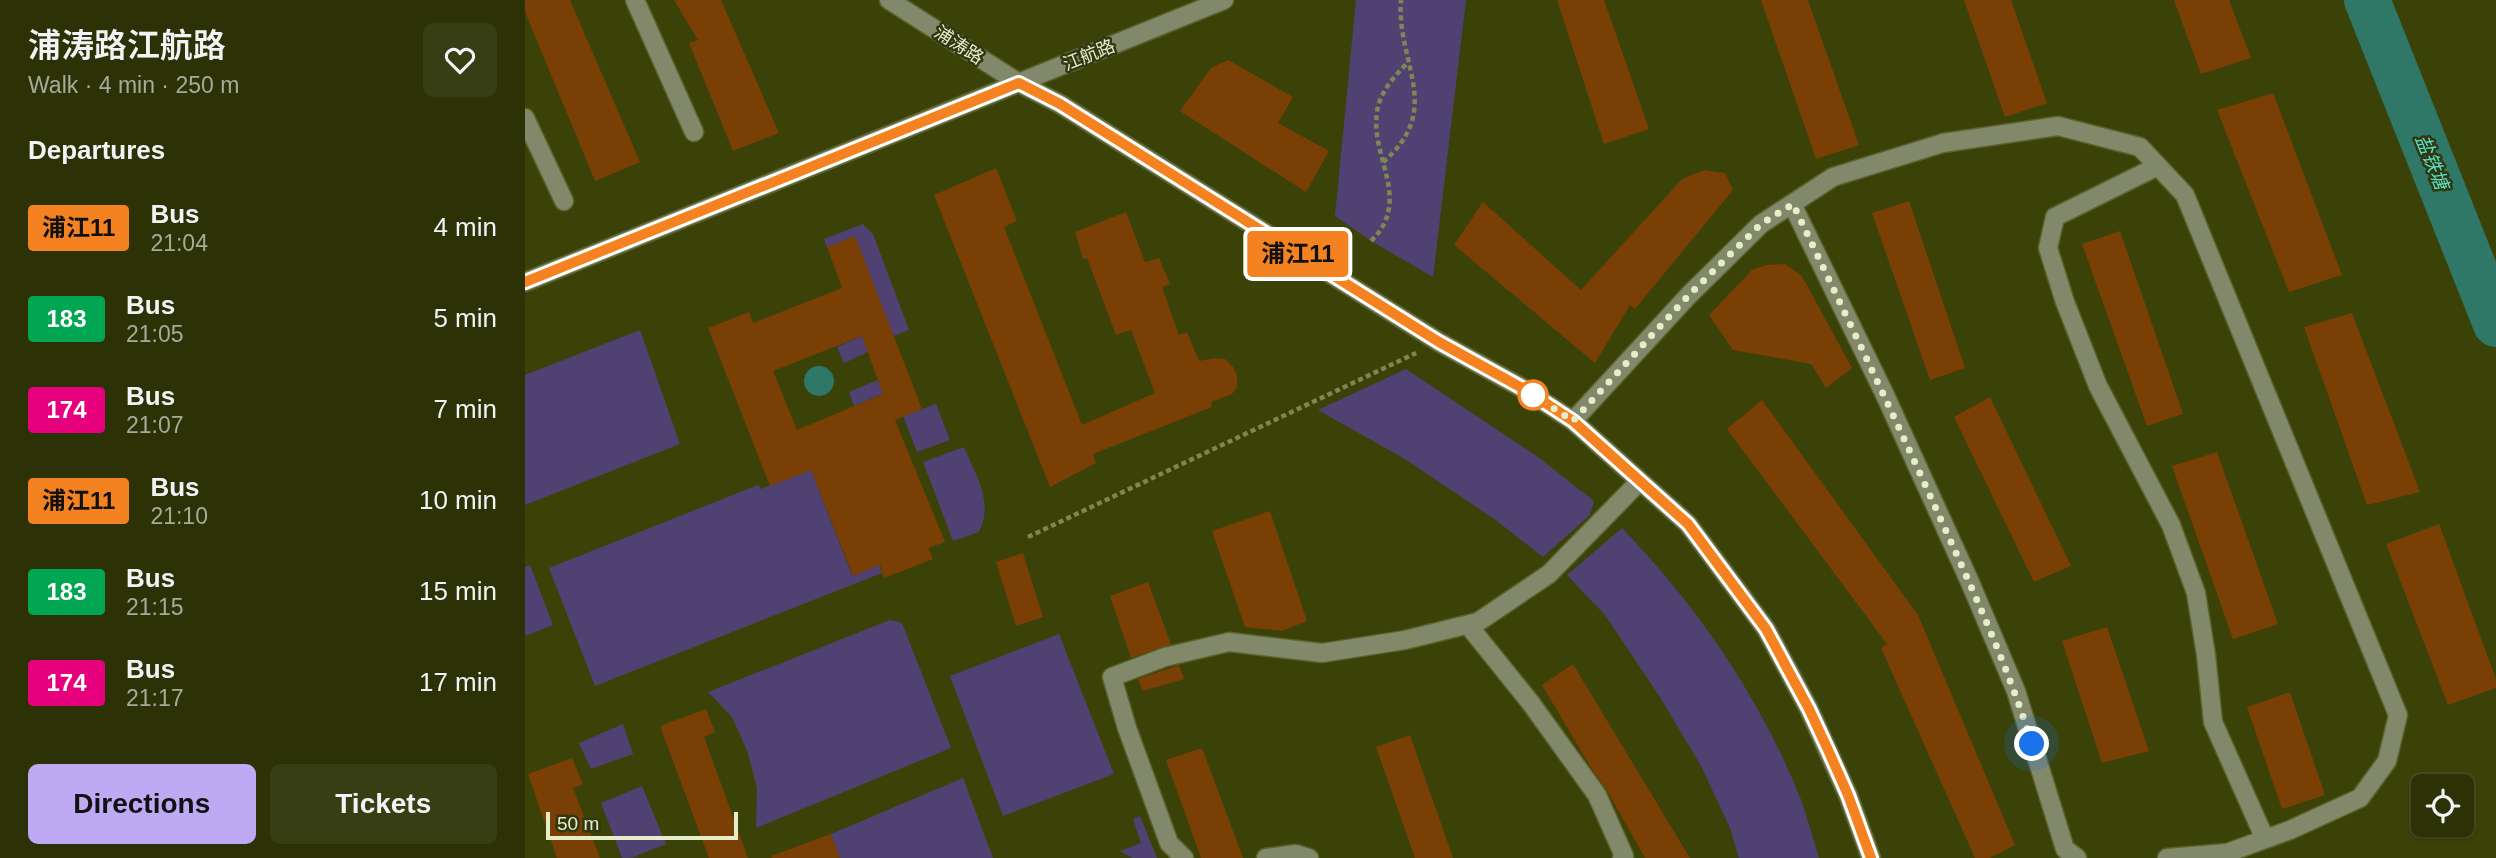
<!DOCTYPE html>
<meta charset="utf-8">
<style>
:root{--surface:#2c3205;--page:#383e13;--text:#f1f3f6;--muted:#a6aa9a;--line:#484d27;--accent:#bea9f4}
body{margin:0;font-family:Arial,"Noto Sans SC",sans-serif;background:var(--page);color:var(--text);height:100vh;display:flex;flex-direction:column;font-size:26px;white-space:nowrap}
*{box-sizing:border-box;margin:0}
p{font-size:23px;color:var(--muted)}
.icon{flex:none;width:38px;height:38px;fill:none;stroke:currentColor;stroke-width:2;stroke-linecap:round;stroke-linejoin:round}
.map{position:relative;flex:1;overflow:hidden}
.sheet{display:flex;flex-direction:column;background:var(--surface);width:525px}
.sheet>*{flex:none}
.badge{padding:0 14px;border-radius:5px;font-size:24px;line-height:46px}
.controls{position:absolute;left:1886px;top:774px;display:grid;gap:14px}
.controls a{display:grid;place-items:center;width:63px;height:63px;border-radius:10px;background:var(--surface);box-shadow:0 2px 5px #0004,0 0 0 2px var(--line);font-size:35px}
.scale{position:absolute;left:21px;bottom:18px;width:192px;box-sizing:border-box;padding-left:7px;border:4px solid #e6eec9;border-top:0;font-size:19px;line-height:24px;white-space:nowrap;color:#e6eec9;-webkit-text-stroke:5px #313711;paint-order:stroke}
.you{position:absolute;width:35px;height:35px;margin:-18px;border:5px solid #fff;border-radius:50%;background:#1a73e8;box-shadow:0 0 0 10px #1a73e833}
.map>.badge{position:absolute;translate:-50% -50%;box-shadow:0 0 0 4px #fff}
h2{padding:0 28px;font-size:26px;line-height:63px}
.round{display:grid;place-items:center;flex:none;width:74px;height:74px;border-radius:10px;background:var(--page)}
.head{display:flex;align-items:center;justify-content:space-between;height:119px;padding:0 28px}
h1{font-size:33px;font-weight:600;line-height:52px}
.cta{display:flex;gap:14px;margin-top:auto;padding:14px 28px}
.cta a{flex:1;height:80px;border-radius:10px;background:var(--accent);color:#111;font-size:28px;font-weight:600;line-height:80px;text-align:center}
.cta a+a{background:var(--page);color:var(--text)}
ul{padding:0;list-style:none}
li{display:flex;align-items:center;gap:21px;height:91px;padding:0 28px}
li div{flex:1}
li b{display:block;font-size:26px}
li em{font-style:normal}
li .badge{min-width:77px;font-weight:700;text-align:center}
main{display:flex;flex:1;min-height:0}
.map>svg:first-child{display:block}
.green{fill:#504173}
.water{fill:#2f7868}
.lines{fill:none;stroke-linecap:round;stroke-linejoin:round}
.river{stroke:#2f7868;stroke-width:46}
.building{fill:#793f05;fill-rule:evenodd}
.minor-casing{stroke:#5a612a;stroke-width:21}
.path{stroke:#7f8654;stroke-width:4.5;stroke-dasharray:5 3.5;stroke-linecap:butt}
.minor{stroke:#82886a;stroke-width:18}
.line-casing{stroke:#fff;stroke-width:16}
.line{stroke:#f58220;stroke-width:10}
.walk{stroke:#e6eec9;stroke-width:7;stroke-dasharray:0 12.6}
.stop-dot{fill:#fff;stroke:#f58220;stroke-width:3.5}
.labels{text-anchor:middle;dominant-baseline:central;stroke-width:5;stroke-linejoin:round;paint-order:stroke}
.street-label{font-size:18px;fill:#e6eec9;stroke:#313711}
.water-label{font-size:19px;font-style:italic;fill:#58e1c5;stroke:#313711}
</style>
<main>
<section class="sheet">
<div class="head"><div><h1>浦涛路江航路</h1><p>Walk · 4 min · 250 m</p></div><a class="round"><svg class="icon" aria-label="heart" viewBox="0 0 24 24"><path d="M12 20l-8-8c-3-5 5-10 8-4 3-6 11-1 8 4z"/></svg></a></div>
<h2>Departures</h2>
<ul>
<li><span class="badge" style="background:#f58220;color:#111">浦江11</span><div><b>Bus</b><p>21:04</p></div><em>4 min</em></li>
<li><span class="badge" style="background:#00a651;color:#fff">183</span><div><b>Bus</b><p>21:05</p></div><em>5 min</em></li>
<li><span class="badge" style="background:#e6007e;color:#fff">174</span><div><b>Bus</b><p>21:07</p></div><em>7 min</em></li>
<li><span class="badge" style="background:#f58220;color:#111">浦江11</span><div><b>Bus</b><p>21:10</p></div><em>10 min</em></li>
<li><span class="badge" style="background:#00a651;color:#fff">183</span><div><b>Bus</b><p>21:15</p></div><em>15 min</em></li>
<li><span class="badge" style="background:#e6007e;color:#fff">174</span><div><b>Bus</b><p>21:17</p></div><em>17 min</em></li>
</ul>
<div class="cta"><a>Directions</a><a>Tickets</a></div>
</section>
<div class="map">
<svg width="1971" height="858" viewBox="0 0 1971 858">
<rect width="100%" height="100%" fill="#3b4207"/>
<path class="green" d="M 831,0 L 941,0 L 908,277 L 846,241 L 810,216 Z
M 338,224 L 348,234 L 384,330 L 368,336 L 302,247 L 299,239 Z
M 115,330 L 155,444 L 0,505 L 0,375 Z
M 337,336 L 343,352 L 319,363 L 312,347 Z
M 881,369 L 1013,457 L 1069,501 L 1065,515 L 1018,557 L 972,521 L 880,459 L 793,410 Z
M 353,380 L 359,393 L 329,406 L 324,392 Z
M 411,404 L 425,440 L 392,452 L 378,416 Z
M 439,447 C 451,476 469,502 454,532 L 428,541 L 398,462 Z
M 286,470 L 327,575 L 354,565 L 357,573 L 70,686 L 24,568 L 233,485 L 236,489 Z
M 1097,528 C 1172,606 1234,696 1275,797 C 1282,817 1288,838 1294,858 L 1214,858 L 1205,828 L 1176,766 L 1135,697 L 1080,615 L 1042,575 Z
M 5,565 L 28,625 L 0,636 L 0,567 Z
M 365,620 L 377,623 L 426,748 L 231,828 L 232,788 L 223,753 L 207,717 L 183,692 Z
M 534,634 L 589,774 L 478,816 L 425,676 Z
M 98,724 L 108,754 L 66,769 L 54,743 Z
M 438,778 L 468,858 L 315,858 L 306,834 Z
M 117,786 L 141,844 L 106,858 L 97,858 L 76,803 Z
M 615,816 L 632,858 L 607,858 L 595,851 L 616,843 L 608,819 Z"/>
<path class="water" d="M279 381a15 15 0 1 1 30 0a15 15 0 1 1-30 0Z"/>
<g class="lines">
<path class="river" d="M 1842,0 L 1971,324"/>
</g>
<path class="building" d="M 0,0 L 45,0 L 115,162 L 70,181 L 0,12 Z
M 149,0 L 196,0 L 254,133 L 208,151 L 164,43 L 173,40 Z
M 1032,0 L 1079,0 L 1124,129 L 1079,144 Z
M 1236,0 L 1283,0 L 1334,145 L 1291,159 Z
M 1439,0 L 1486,0 L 1522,103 L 1480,117 Z
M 1649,0 L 1704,0 L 1726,58 L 1676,74 Z
M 703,60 L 768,97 L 753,123 L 804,151 L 781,192 L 655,111 L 686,68 Z
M 1748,93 L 1817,275 L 1764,292 L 1692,110 Z
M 471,168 L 492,221 L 479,227 L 557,425 L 630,393 L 606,330 L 591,335 L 562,258 L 558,259 L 550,232 L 601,212 L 620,262 L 634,258 L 645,284 L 637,287 L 654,335 L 662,332 L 674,361 L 689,358 L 700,359 L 708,367 L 712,375 L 712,387 L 707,394 L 686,402 L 687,407 L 568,454 L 571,463 L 525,487 L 409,195 Z
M 1179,170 L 1200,173 L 1208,190 L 1110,309 L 1105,305 L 1070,363 L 929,245 L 958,202 L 1056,290 L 1157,179 Z
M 1384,201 L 1440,368 L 1405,380 L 1347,213 Z
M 1595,231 L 1658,414 L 1622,426 L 1557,244 Z
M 330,236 L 397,409 L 370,420 L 420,542 L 403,548 L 408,559 L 359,578 L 355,565 L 328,576 L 286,470 L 245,486 L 183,328 L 224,312 L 228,323 L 317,288 L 302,247 ZM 337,336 L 358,394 L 272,430 L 248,371 Z
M 1260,264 L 1277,276 L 1327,368 L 1301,388 L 1286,364 L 1208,350 L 1184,315 L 1227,270 L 1241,265 Z
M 1827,313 L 1895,492 L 1842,505 L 1779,327 Z
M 1465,397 L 1546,566 L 1509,582 L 1429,417 Z
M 1237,400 L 1393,615 L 1490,845 L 1465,858 L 1450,858 L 1356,648 L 1362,644 L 1202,429 Z
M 1692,452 L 1753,624 L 1708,639 L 1647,466 Z
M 745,511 L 782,621 L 757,631 L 720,627 L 687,531 Z
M 1914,524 L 1971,679 L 1971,688 L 1923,705 L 1861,544 Z
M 498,553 L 518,617 L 491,626 L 471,562 Z
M 623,582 L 646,644 L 606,658 L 585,596 Z
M 1582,627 L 1624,751 L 1577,763 L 1537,641 Z
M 1048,664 L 1165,858 L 1120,858 L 1081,789 L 1065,766 L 1017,685 Z
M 654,665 L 659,679 L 618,691 L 613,679 Z
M 1765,692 L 1800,795 L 1757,809 L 1722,707 Z
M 181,709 L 190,732 L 179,737 L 223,858 L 184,858 L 135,726 Z
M 885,735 L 928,858 L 890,858 L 851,747 Z
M 677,748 L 718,858 L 676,858 L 641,760 Z
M 47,758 L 58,784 L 48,788 L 75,858 L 32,858 L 3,774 Z
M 306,834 L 315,858 L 247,858 L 246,856 Z"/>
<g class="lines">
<g class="minor-casing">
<path id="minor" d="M 110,0 L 169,132
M 364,0 L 494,83 L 535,104 L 914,342 L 999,389 L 1048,421 L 1163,524 L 1241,629 L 1284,709 L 1323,795 L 1346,858
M 0,118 L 39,201
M 1633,166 L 1530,217 L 1523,248 L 1540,302 L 1573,386 L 1646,525 L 1671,593 L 1681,655 L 1688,722 L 1740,839
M 1267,204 L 1360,395 L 1444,580 L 1491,691 L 1540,849 L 1552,858
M 0,282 L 699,0
M 1048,421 L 1164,295 L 1236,224 L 1308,177 L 1418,143 L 1533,126 L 1615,147 L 1660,195 L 1873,715 L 1862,761 L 1835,798 L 1765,830 L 1702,853 L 1642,858
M 943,625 L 1005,702 L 1072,795 L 1099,856 L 1097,858
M 659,858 L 644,843 L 602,728 L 587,677 L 640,657 L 704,642 L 797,653 L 880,640 L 953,622 L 1024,574 L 1115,481
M 741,858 L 771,854 L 784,858"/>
</g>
<path class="path" d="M 858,162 C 920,109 871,63 876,0
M 846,241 C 888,200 845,158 852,112 C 855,91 870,76 883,62
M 503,537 L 891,353"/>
<use href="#minor" class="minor"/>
</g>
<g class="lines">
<g class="line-casing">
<path id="line" d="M 0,282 L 494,83 L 535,104 L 914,342 L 999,389 L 1048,421 L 1163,524 L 1241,629 L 1284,709 L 1304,752 L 1323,795 L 1346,858"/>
</g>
<use href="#line" class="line"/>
<path class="walk" d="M 1008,395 L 1048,421 L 1164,295 L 1236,224 L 1268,204 C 1318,309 1369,415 1417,522 C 1450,595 1483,667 1507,744"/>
</g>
<circle class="stop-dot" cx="1008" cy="395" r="14"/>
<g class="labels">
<g class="street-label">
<text transform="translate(434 45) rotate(33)">浦涛路</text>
<text transform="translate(564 55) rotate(-22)">江航路</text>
</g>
<g class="water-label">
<text transform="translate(1907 162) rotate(68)">盐铁塘</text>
</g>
</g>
</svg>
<div class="controls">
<a><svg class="icon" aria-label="locate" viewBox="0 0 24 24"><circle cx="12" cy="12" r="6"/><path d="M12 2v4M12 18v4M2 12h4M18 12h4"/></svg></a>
</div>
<div class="scale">50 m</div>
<div class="you" style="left:1507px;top:744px"></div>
<b class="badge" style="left:773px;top:254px;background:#f58220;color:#111">浦江11</b>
</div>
</main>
